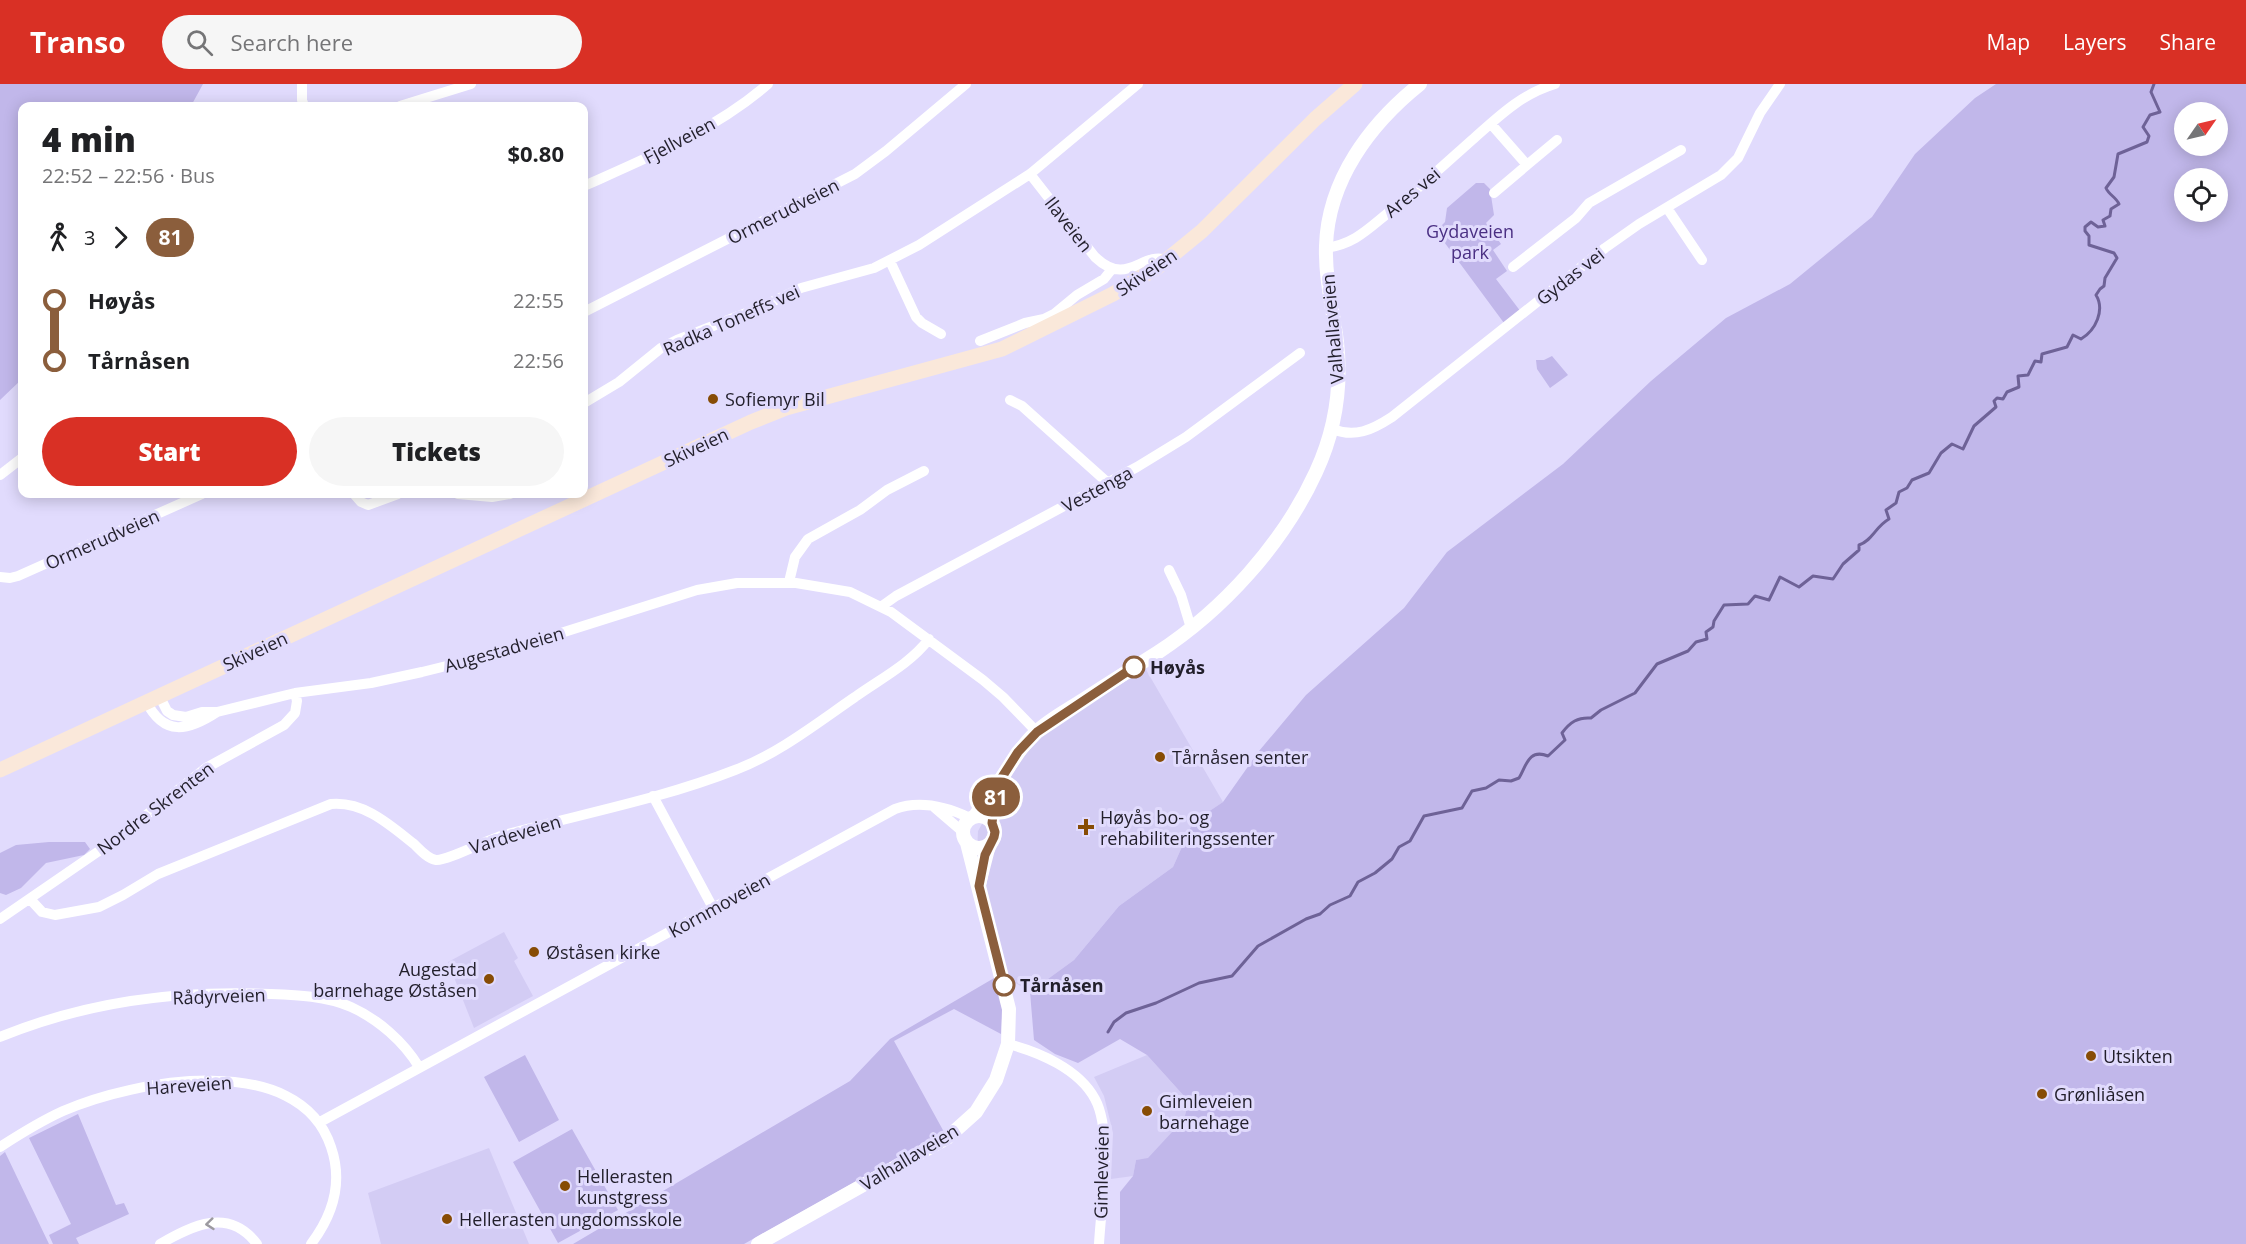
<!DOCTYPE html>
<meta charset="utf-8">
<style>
:root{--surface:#fff;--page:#f6f6f6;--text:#202124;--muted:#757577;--accent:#d93025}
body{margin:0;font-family:"Open Sans",sans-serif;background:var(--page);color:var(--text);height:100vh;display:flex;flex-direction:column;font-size:22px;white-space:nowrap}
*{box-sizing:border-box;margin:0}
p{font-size:20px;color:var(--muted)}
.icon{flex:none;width:33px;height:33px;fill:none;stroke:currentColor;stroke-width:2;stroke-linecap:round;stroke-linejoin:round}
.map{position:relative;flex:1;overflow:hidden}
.panel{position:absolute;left:18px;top:18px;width:570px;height:396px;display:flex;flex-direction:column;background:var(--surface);border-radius:12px;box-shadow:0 3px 15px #0003}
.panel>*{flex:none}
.badge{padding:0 12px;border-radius:20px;font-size:21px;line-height:39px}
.needle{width:39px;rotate:56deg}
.tools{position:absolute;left:2174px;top:18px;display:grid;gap:12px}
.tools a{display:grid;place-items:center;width:54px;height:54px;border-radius:50%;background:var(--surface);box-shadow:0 3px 15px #0003;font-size:30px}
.map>.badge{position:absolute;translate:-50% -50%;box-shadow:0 0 0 3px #fff}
.legs{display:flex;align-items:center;gap:9px;height:66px;padding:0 24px;font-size:20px}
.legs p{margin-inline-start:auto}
.headline{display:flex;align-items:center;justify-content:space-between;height:102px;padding:0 24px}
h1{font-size:33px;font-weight:800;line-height:45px}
.cta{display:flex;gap:12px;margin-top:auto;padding:12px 24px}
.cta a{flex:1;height:69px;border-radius:36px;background:var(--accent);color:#fff;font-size:24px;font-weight:800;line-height:69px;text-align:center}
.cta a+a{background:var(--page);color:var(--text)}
ul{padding:0 24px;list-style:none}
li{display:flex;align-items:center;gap:21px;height:60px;font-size:22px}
li i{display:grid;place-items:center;width:9px;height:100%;margin:0 8px;background:currentColor}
li i::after{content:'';width:15px;height:15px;margin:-8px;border:4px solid;border-radius:50%;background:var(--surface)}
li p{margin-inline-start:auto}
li:first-child i{background:linear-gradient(#0000 50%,currentColor 0)}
li:last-child i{background:linear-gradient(currentColor 50%,#0000 0)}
header{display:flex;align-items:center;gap:36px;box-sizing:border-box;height:84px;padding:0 30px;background:var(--accent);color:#fff}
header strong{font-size:28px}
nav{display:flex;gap:33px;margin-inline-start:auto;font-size:21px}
.search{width:420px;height:54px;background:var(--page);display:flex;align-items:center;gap:15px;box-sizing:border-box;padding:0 21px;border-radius:33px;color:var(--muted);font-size:22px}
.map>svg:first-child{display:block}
.built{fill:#d3ccf4}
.green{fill:#c1b7ea;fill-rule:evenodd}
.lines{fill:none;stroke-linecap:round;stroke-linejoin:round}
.stream{stroke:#6e6297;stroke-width:3}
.minor{stroke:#fff;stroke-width:10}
.tertiary{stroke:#fff;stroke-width:14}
.secondary{stroke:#fae8da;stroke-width:15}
.oneway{stroke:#9c9aa0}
.line-1-casing{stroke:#fff;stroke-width:14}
.line-1{stroke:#8b5e3c;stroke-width:9}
.poi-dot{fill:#874c05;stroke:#e1dbfd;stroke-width:2}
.stop-1-dot{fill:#fff;stroke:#8b5e3c;stroke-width:3}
.labels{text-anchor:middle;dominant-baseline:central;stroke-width:6;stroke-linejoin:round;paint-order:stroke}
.street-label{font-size:18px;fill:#221f2b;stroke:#e1dbfd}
.park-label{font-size:18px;fill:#4a2f83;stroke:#e1dbfd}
.poi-label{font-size:18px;fill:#221f2b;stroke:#e1dbfd;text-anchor:start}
.stop-label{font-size:18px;font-weight:bold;fill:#221f2b;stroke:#e1dbfd;text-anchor:start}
</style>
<header>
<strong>Transo</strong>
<div class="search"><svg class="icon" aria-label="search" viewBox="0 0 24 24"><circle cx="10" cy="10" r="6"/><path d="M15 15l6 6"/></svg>Search here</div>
<nav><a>Map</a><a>Layers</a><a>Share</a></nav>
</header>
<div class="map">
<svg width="2246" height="1160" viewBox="0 0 2246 1160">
<rect width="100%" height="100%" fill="#e1dbfd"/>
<path class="built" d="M 1145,584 L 1223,718 L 1193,738 L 1173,783 L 1119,822 L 1074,876 L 1030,908 L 1001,890 L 976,791 L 978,747 L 1001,706 L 1029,664 L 1041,651 Z
M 504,848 L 518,874 L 514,877 L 533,912 L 474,944 L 448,878 Z
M 1147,971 L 1184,1012 L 1188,1020 L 1184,1035 L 1148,1075 L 1136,1076 L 1133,1092 L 1111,1095 L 1113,1049 L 1104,1012 L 1094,993 Z
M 489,1064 L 529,1160 L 381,1160 L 368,1109 Z"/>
<path class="green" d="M 0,0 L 203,0 L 191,22 L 22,22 L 22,295 L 0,316 Z
M 1996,0 L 2246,0 L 2246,1160 L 1120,1160 L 1120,1108 L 1133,1092 L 1136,1076 L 1148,1074 L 1184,1035 L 1188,1020 L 1184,1012 L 1147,971 L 1120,955 L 1078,979 L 1055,970 L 1034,956 L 1030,908 L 1074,876 L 1119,822 L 1173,783 L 1193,738 L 1223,718 L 1259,667 L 1306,611 L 1404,524 L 1447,468 L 1563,380 L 1651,297 L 1726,234 L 1790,200 L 1872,133 L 1915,70 L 1975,14 ZM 2184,28 L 2217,28 L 2217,62 L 2184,62 ZM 2184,94 L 2217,94 L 2217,128 L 2184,128 Z
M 1476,99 L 1484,99 L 1490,105 L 1494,131 L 1486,139 L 1501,160 L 1493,166 L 1507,187 L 1496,195 L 1521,228 L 1504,239 L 1436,147 L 1445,138 L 1447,124 Z
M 1552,272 L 1568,291 L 1550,304 L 1537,285 L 1536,276 L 1544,276 Z
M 49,758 L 85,758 L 90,765 L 84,771 L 46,779 L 21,804 L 6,811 L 0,809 L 0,769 L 16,761 Z
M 1001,890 L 1003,918 L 1001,950 L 954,925 L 894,957 L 944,1048 L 744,1160 L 573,1160 L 850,997 L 890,955 Z
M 525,971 L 559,1036 L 519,1058 L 484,993 Z
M 78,1030 L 116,1121 L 124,1119 L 129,1130 L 76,1154 L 79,1160 L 53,1160 L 49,1151 L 71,1140 L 29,1054 Z
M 572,1045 L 618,1126 L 558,1159 L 513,1078 Z
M 5,1068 L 49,1160 L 0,1160 L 0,1072 Z"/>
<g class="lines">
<path class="stream" d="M 1108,948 L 1114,938 L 1126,929 L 1156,919 L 1199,899 L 1232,892 L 1258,862 L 1306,835 L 1320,830 L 1330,821 L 1350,812 L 1358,798 L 1375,789 L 1392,775 L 1399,763 L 1410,757 L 1424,732 L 1462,724 L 1472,707 L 1486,704 L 1499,696 L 1511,697 L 1519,694 C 1526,683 1528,664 1548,672 L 1565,656 L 1562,649 C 1570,638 1578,633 1591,634 L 1601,626 L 1635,609 L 1657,580 L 1688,567 L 1696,558 L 1707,555 L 1706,548 L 1713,543 L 1714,537 L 1724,521 L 1748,520 L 1755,512 L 1769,516 L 1780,493 L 1799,503 L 1813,492 L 1833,495 L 1843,480 L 1859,466 L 1859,461 C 1873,456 1875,443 1889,435 L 1886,426 L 1896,419 L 1899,408 L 1907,404 L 1912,396 L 1929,389 L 1941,369 L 1952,360 L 1963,365 L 1974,342 L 1996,323 L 1994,317 L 1997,314 L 2003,315 L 2007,308 L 2019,303 L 2018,292 L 2028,291 L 2035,277 L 2041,278 L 2042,270 L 2067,263 L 2073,251 L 2081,255 C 2096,246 2105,226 2096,211 L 2100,205 L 2104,202 L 2105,194 L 2117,174 L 2114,169 L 2089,161 L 2089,152 L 2085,147 L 2085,143 L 2091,138 L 2098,143 L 2105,142 L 2103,136 L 2110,132 L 2111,125 L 2119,120 C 2116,113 2109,111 2106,104 L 2114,93 L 2118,70 L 2147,58 L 2149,52 L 2143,43 L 2150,31 L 2160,28 L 2151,8 L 2154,0"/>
<path class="minor" d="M 302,0 L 302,16 L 304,22
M 400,22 L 471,0
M 1491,40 L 1527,81 L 1557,56
M 1030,90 L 1095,173 C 1128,204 1141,167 1167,176
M 584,102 C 647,74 715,46 768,0
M 1494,109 L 1527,81
M 1667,124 L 1702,176
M 1326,164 C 1354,160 1367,146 1388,129 C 1417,106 1444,81 1472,56 C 1498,33 1521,10 1555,0
M 890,177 L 916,233 L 922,239 L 941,250
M 1513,183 L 1576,134 L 1589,119 L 1681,66
M 584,228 L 855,90 L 886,67 L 966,0
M 980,257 L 1025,239 L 1044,235 L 1054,230 L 1077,211 L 1104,195 L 1112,185
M 1010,316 L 1022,322 L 1108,399
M 584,319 L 619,298 L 661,264 L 677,256 L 759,224 L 801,204 L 874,184 L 919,161 L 1030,90 L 1138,0
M 1332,345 C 1355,354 1372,346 1392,333 L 1605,164 L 1639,140 L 1721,91 L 1738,74 L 1760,29 L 1780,0
M 0,391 L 22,374
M 354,410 L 361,418 L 368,421 L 398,410
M 458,410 L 492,413 L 510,410
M 1169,486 L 1181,511 L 1191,544
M 0,493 L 10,494 L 18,492 L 202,410
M 789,498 L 795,473 L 808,455 L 860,426 L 887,406 L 924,387
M 882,522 L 896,512 L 1137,383 L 1186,353 L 1300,269
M 159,611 L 167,627 L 173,631 L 186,633 L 202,628 L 217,628 L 295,609 L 371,599 L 422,588 L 491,571 L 697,506 L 737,499 L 796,499 L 850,508 L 891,528 L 983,596 L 1003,613 L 1037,648
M 146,617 C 164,653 188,647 217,628
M 653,712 L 713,824
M 935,724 L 963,748
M 30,815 L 42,828 L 55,831 L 99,823 L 123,811 L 158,790 L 331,720 C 364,717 390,741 414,760 C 420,766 428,775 436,776 C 448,777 488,755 504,751 C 581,730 661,715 735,686 C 778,670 817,639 855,613 C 880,595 910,580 929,555
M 0,835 L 112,758 L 206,684 L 284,641 L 295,629 L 297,617 L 295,609
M 0,953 C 85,918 178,906 270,910 C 296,911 326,912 351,923 C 378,935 404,958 419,983
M 1008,960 C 1039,968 1079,985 1095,1015 C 1113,1048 1101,1122 1099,1160
M 320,1038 L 895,725 C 920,716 947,723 970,734
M 0,1063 C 20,1050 41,1037 63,1027 C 134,996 299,965 331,1063 C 343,1098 333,1131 311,1160
M 160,1160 C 193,1141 229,1123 257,1160"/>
<path class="tertiary" d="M963 748a16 16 0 1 1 32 0a16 16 0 1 1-32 0Z
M 975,732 C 982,721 989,712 996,702 C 1009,685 1018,665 1034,650 C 1048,636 1066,627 1083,616 C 1107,600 1132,585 1157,569 C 1223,526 1283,460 1316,388 C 1335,347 1342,303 1337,258 C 1333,226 1325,194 1326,162 C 1328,96 1370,40 1420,0
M 979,800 L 989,761
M 758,1160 L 947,1054 L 976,1028 L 996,996 L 1008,960 L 1009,925 L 967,759"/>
<path class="secondary" d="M 0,686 L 751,338 L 786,324 L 1002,265 L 1113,210 L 1158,183 L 1202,147 L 1315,35 L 1355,0"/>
</g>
<defs><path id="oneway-chevron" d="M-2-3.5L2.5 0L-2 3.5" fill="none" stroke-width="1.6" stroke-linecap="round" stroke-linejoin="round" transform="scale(1.5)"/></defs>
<use class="oneway" href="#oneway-chevron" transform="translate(210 1140) rotate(174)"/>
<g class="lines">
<g class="line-1-casing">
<path id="line-1" d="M 1004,901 L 979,802 L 985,771 L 994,753 L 995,748 L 992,739 L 997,701 L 1018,668 L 1037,648 L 1134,583"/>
</g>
<use href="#line-1" class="line-1"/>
</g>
<g class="poi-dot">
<circle cx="713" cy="315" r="6"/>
<circle cx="1160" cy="673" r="6"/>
<path d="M1083 734h6v6h6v6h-6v6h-6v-6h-6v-6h6z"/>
<circle cx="534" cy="868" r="6"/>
<circle cx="489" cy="895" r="6"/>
<circle cx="2091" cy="972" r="6"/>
<circle cx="2042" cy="1010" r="6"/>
<circle cx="1147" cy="1027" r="6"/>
<circle cx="565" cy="1102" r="6"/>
<circle cx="447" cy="1135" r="6"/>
</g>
<g class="stop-1-dot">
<circle cx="1134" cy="583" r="10"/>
<circle cx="1004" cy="901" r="10"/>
</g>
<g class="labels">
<g class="street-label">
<text transform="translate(679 56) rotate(-28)">Fjellveien</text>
<text transform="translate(1412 108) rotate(-40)">Ares vei</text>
<text transform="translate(783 127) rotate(-27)">Ormerudveien</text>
<text transform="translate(1069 140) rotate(52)">Ilaveien</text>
<text transform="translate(1146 188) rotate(-34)">Skiveien</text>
<text transform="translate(1570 192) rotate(-38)">Gydas vei</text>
<text transform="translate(731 236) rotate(-24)">Radka Toneffs vei</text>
<text transform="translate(1332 245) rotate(-95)">Valhallaveien</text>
<text transform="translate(696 363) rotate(-25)">Skiveien</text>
<text transform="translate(1097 405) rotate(-28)">Vestenga</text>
<text transform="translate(102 455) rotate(-24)">Ormerudveien</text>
<text transform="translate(504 565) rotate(-16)">Augestadveien</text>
<text transform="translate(255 567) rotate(-25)">Skiveien</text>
<text transform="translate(155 724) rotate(-37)">Nordre Skrenten</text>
<text transform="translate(515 750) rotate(-17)">Vardeveien</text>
<text transform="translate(719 821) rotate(-29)">Kornmoveien</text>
<text transform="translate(219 912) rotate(-2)">Rådyrveien</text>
<text transform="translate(189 1001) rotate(-4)">Hareveien</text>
<text transform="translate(909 1073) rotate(-31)">Valhallaveien</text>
<text transform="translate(1101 1088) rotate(-89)">Gimleveien</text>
</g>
<g class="park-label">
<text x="1470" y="147">Gydaveien<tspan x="1470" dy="21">park</tspan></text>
</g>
<g class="poi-label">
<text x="725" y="315">Sofiemyr Bil</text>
<text x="1172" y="673">Tårnåsen senter</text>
<text x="1100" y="733">Høyås bo- og<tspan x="1100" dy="21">rehabiliteringssenter</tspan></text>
<text x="546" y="868">Øståsen kirke</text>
<text x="477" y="885" text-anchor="end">Augestad<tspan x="477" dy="21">barnehage Øståsen</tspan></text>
<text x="2103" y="972">Utsikten</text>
<text x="2054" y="1010">Grønliåsen</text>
<text x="1159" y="1017">Gimleveien<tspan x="1159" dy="21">barnehage</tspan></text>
<text x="577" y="1092">Hellerasten<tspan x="577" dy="21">kunstgress</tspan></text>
<text x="459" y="1135">Hellerasten ungdomsskole</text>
</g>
<g class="stop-label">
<text x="1150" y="583">Høyås</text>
<text x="1020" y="901">Tårnåsen</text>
</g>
</g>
</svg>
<div class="tools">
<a><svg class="needle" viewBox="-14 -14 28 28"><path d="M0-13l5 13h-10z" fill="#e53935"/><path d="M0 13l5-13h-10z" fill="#757577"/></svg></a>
<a><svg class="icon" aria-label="locate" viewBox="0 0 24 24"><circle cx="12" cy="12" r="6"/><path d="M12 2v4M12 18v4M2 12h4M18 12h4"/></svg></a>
</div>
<b class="badge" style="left:996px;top:713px;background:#8b5e3c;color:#fff">81</b>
<section class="panel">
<div class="headline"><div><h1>4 min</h1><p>22:52 – 22:56 · Bus</p></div><b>$0.80</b></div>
<div class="legs"><svg class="icon" aria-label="walk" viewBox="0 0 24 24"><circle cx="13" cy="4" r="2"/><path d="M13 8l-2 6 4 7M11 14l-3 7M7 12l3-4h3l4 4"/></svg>3<svg class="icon" aria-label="forward" viewBox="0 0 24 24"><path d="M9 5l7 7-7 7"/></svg><b class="badge" style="background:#8b5e3c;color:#fff">81</b></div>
<ul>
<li><i style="color:#8b5e3c"></i><b>Høyås</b><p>22:55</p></li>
<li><i style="color:#8b5e3c"></i><b>Tårnåsen</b><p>22:56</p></li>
</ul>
<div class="cta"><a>Start</a><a>Tickets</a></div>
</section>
</div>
